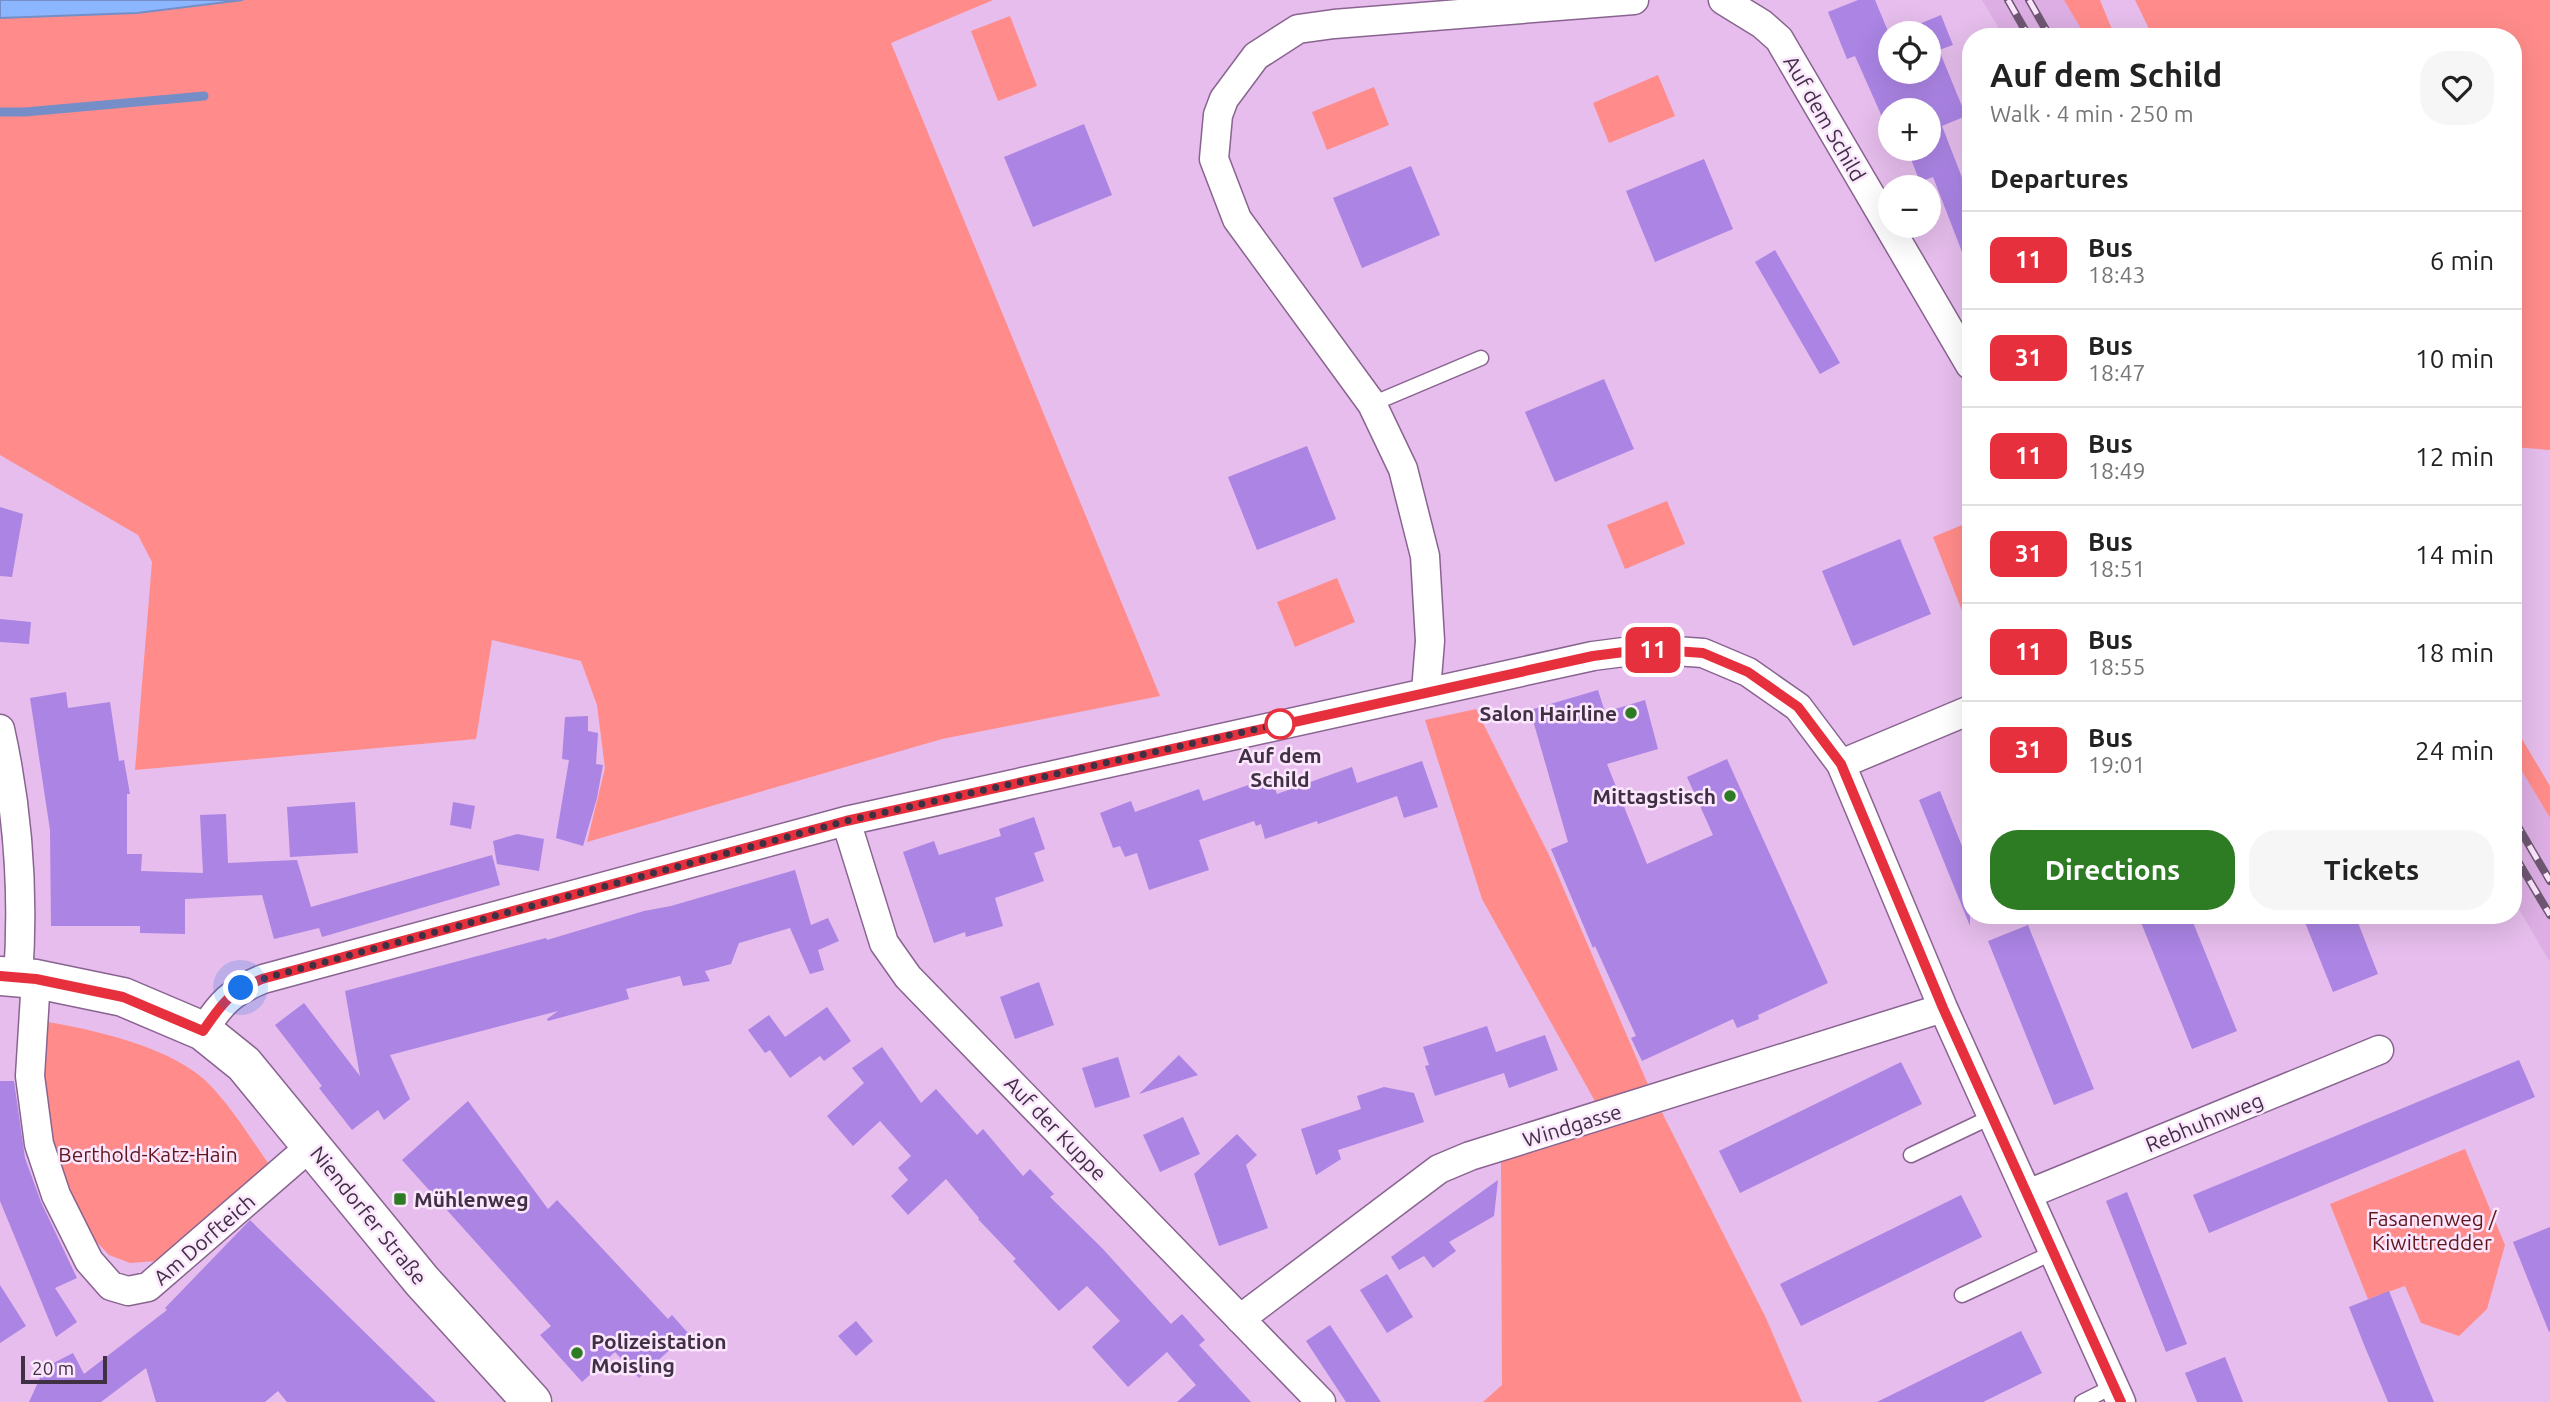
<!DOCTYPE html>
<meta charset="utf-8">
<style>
:root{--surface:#fff;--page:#f6f6f6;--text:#222;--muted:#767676;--line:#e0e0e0;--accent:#2d7b23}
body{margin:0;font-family:Ubuntu,sans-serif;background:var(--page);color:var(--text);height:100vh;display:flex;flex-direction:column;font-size:26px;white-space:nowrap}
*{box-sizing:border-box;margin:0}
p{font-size:23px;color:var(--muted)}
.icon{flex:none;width:38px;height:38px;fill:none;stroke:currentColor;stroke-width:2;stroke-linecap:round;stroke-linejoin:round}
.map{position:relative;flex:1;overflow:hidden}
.sheet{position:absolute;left:1962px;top:28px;width:560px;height:896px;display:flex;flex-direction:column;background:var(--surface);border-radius:28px;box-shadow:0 7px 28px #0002}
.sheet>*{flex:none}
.badge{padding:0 14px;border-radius:10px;font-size:24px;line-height:46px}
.controls{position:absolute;left:1878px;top:21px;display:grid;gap:14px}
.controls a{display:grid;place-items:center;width:63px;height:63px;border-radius:50%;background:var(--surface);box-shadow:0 7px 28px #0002;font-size:35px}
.scale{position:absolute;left:21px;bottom:18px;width:86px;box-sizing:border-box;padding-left:7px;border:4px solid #403043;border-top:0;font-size:19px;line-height:24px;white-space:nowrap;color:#403043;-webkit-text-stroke:5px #fbe6fe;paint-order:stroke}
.you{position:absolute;width:35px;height:35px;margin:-18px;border:5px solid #fff;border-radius:50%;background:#1a73e8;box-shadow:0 0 0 10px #1a73e833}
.map>.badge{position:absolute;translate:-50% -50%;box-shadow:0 0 0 4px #fff}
h2{padding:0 28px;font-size:26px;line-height:63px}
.round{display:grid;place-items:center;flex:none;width:74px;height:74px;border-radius:28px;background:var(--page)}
.overview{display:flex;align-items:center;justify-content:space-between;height:119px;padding:0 28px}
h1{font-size:33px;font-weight:700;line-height:52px}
.primary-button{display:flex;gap:14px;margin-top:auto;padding:14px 28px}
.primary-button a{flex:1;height:80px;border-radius:28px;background:var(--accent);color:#fff;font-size:28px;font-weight:700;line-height:80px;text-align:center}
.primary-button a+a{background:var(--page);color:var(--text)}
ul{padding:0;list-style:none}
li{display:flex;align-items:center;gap:21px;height:98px;padding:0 28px;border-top:2px solid var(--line)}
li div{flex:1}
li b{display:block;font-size:26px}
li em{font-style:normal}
li .badge{min-width:77px;font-weight:700;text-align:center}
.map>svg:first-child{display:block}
.built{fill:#dcaee3}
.green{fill:#ff8c8a}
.water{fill:#8cb6ff;stroke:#758ec7;stroke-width:2}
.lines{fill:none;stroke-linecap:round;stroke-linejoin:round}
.stream{stroke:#758ec7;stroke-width:9}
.building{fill:#ab84e4}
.service-casing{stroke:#896490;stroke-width:17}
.minor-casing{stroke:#896490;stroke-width:31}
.secondary-casing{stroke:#896490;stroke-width:41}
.service{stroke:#fff;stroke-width:14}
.minor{stroke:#fff;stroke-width:28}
.secondary{stroke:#fff;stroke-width:38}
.rail-casing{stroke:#6e5772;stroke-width:8}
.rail{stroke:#fbe6fe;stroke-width:5;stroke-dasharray:16;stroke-linecap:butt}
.line-casing{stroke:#fff;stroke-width:16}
.line{stroke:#e7303d;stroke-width:10}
.walk{stroke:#403043;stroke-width:7;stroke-dasharray:0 12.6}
.poi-dot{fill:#2d7b23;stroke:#fbe6fe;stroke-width:2.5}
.stop-dot{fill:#fff;stroke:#e7303d;stroke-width:3.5}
.labels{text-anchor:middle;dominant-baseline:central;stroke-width:5;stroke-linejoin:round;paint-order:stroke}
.street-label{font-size:21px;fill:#403043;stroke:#fbe6fe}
.poi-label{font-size:21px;font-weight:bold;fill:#403043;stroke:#fbe6fe;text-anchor:end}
.stop-label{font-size:21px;font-weight:bold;fill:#403043;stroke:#fbe6fe}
.park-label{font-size:21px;fill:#5f171c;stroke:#fbe6fe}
</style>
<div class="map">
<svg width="2550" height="1402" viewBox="0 0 2550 1402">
<rect width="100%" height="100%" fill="#e6bdec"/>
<path class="built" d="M 1982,0 L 2065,0 L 2087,37 L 2004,37 Z
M 2513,756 L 2550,818 L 2550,962 L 2513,899 Z"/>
<path class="green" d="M 243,0 L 993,0 L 891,43 L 1160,696 L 942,739 L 587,842 L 605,768 L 597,705 L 581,661 L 492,640 L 476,739 L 135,770 L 152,562 L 138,535 L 0,455 L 0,18 L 137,13 Z
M 2064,0 L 2100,0 L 2115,37 L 2086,37 Z
M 2135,0 L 2550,0 L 2550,450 L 2513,447 L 2513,37 L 2153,37 Z
M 1010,16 L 1037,86 L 998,101 L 971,31 Z
M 1658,75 L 1675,116 L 1609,143 L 1593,103 Z
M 1374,87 L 1389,125 L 1327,150 L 1312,112 Z
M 1667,501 L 1685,544 L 1625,569 L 1607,525 Z
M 1967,523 L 1970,533 L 1970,631 L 1933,537 Z
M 1337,578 L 1355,622 L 1295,647 L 1277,602 Z
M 1476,709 L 1550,857 L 1649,1087 L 1766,1318 L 1802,1402 L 1483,1402 L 1502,1385 L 1501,1161 L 1603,1128 L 1596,1103 L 1482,899 L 1425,720 Z
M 2513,724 L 2550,786 L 2550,818 L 2513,756 Z
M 47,1022 C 96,1030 175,1048 210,1085 C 233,1109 251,1139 270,1166 L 188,1244 L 156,1261 L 130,1263 L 109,1255 L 84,1229 L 60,1183 L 40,1075 Z
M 2465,1149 L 2505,1245 L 2487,1309 L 2459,1336 L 2421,1323 L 2405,1286 L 2368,1299 L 2330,1204 Z"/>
<path class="water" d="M 0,0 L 243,0 L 137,13 L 0,18 Z"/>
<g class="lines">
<path class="stream" d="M 0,112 L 25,112 L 204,96"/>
</g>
<path class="building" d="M 1858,0 L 1875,0 L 1890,36 L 1890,72 L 1928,72 L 1928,33 L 1897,33 L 1941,15 L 1953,45 L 1939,50 L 1966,116 L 1942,126 L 1970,198 L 1970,270 L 1969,270 L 1933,177 L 1920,182 L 1907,149 L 1928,149 L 1928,110 L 1890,110 L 1890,116 L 1883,119 L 1855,56 L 1847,59 L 1828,12 Z
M 1084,124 L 1112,195 L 1033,227 L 1004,157 Z
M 1704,159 L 1733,229 L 1655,262 L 1626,191 Z
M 1411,166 L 1440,235 L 1362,268 L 1333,198 Z
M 1775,250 L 1840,363 L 1820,374 L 1755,262 Z
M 1604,379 L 1634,449 L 1555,482 L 1525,412 Z
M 1307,446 L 1336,519 L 1257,550 L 1228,477 Z
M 0,507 L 23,514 L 12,577 L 0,576 Z
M 1900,539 L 1931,614 L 1853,646 L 1822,571 Z
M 0,619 L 31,622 L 29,644 L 0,642 Z
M 1598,690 L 1605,712 L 1645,700 L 1658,749 L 1607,764 L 1647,864 L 1713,835 L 1687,777 L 1727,759 L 1828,983 L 1758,1015 L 1759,1019 L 1737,1028 L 1733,1019 L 1642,1061 L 1631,1038 L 1636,1036 L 1595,946 L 1593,948 L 1551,849 L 1568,842 L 1530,710 Z
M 66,692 L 68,708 L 110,702 L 119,761 L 124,760 L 130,794 L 127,794 L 127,854 L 142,854 L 141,871 L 203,873 L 200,815 L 226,814 L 228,863 L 297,860 L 311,907 L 492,855 L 500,885 L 322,937 L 319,928 L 274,939 L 262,895 L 185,899 L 185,934 L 140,933 L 140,926 L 51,926 L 50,830 L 30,698 Z
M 588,716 L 588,731 L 598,733 L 596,764 L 603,765 L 597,798 L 583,846 L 556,838 L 569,760 L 562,759 L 565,717 Z
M 1422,761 L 1438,807 L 1404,818 L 1397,796 L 1318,824 L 1317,821 L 1265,839 L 1261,824 L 1256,826 L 1254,821 L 1199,840 L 1209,870 L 1149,890 L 1137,853 L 1125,857 L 1120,846 L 1113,848 L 1100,813 L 1131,801 L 1135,812 L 1199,789 L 1203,801 L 1271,777 L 1277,794 L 1352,767 L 1357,783 Z
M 1940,791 L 1970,866 L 1970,926 L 1919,800 Z
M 355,802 L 358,853 L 290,857 L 287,807 Z
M 453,802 L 475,806 L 471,829 L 450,825 Z
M 1034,817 L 1045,849 L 1034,853 L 1044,881 L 995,898 L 1003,926 L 966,937 L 965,932 L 934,943 L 903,852 L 934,841 L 939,855 L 1001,836 L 999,829 Z
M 517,834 L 544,839 L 539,871 L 497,864 L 493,841 Z
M 795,870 L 811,925 L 828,918 L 839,941 L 818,950 L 824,970 L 810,974 L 790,928 L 739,943 L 731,964 L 705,971 L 710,981 L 683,986 L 680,976 L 626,989 L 629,999 L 548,1021 L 547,1019 L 558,1011 L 390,1055 L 410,1099 L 384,1120 L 378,1110 L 352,1130 L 319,1088 L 322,1086 L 275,1025 L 304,1003 L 360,1076 L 345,991 L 546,938 L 547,940 L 644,911 L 671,906 Z
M 2138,915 L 2190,915 L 2237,1031 L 2192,1049 Z
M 2302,915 L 2355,915 L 2378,974 L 2333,992 Z
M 2028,925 L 2094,1089 L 2054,1105 L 1988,941 Z
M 1039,982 L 1054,1025 L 1015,1039 L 1000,997 Z
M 827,1007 L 851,1041 L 824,1061 L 820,1056 L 790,1078 L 770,1050 L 765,1053 L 748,1030 L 769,1015 L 785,1037 Z
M 1487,1026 L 1496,1052 L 1545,1035 L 1558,1070 L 1509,1088 L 1504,1073 L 1435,1096 L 1425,1066 L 1429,1065 L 1423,1047 Z
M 882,1047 L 921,1103 L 936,1089 L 977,1135 L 983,1129 L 1023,1176 L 1030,1169 L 1054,1194 L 1050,1197 L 1102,1248 L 1171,1324 L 1182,1314 L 1205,1340 L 1199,1345 L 1251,1402 L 1177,1402 L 1196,1385 L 1167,1352 L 1128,1387 L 1092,1347 L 1120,1321 L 1087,1286 L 1059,1311 L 1013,1261 L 1016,1259 L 978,1219 L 979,1218 L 946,1179 L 908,1215 L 891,1196 L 908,1180 L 898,1168 L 911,1156 L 880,1121 L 853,1146 L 827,1116 L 864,1083 L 852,1068 Z
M 1179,1055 L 1198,1075 L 1139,1094 Z
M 1118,1057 L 1130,1097 L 1095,1108 L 1082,1068 Z
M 2519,1060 L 2535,1097 L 2209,1233 L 2193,1195 Z
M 1901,1062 L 1922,1104 L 1740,1193 L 1719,1151 Z
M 0,1081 L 14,1081 L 25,1158 L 41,1202 L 77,1278 L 55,1288 L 77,1322 L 56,1337 L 0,1201 Z
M 1384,1087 L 1414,1093 L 1424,1122 L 1338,1150 L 1341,1159 L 1316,1175 L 1301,1129 L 1361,1109 L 1357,1096 Z
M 468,1101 L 548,1209 L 557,1200 L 668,1319 L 672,1315 L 688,1333 L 639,1378 L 615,1352 L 582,1382 L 540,1335 L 551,1326 L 402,1160 Z
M 1183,1117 L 1200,1154 L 1160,1172 L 1143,1135 Z
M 1237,1134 L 1257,1155 L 1246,1165 L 1268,1228 L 1219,1246 L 1194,1174 Z
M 1498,1180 L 1494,1216 L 1449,1242 L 1456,1251 L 1433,1268 L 1424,1256 L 1399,1270 L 1391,1257 Z
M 2127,1192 L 2187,1344 L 2166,1352 L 2106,1201 Z
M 1961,1195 L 1982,1237 L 1801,1326 L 1780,1284 Z
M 250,1220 L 436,1402 L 287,1402 L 278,1391 L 265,1402 L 156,1402 L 146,1368 L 101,1402 L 29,1402 L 40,1378 L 36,1372 L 73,1353 L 84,1374 L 167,1310 L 165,1308 Z
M 2550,1227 L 2550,1331 L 2549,1332 L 2513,1242 Z
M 1387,1274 L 1413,1317 L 1387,1333 L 1360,1290 Z
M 0,1285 L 26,1326 L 0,1343 Z
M 2389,1291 L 2422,1373 L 2434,1402 L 2388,1402 L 2365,1347 L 2349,1307 Z
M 856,1321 L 873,1341 L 856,1356 L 838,1336 Z
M 1330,1325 L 1381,1402 L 1346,1402 L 1306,1341 Z
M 2021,1331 L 2042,1373 L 1983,1402 L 1877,1402 Z
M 2225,1357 L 2243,1402 L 2197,1402 L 2185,1373 Z"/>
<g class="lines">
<g class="service-casing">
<path id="service" d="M 1372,404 L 1481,358
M 1911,1155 L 1993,1116
M 1962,1295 L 2054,1252
M 2082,1402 L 2114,1386"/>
</g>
<g class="minor-casing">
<path id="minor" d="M 1723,0 L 1762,24 L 1779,39 L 1970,365
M 1426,691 L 1430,641 L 1425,556 L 1403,469 L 1372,404 L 1237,219 L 1214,159 L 1218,115 L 1224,99 L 1256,56 L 1298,29 L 1334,24 L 1634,0
M 0,729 C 18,810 24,895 18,978
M 1841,764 L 1970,710
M 846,821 L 884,943 L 908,977 L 1321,1402
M 36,979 L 30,1076 L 39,1144 L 56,1195 L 89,1261 L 111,1286 L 128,1291 L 148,1287 L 312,1145
M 203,1031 C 221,1003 231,992 263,979 L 846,821 L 1593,656 L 1647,649 L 1703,653 L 1748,672 L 1798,707 L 1841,764 L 1943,1008 L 2121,1402
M 2028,1194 L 2379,1050
M 1240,1319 L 1439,1169 L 1470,1156 L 1943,1008"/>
</g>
<g class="secondary-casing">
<path id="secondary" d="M 0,976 L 36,979 L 123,997 L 203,1031 L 244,1064 L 422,1281 L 532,1402"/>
</g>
<use href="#service" class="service"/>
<use href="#minor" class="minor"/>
<use href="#secondary" class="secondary"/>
<g class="rail-casing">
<path id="rail" d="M 2008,0 L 2029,37
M 2029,0 L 2050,37
M 2513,818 L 2550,881
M 2513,853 L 2550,915"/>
</g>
<use href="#rail" class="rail"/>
</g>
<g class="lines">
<g class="line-casing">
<path id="line" d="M 0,976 L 36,979 L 123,997 L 203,1031 C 223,1002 229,993 262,979 L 846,821 L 1593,656 L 1647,649 L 1703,653 L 1748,672 L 1798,707 L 1841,764 L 1943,1008 L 2121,1402"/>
</g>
<use href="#line" class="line"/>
<path class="walk" d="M 241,988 L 262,979 L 846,821 L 1280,724"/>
</g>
<g class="poi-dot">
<circle cx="1631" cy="713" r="7"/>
<circle cx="1730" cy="796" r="7"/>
<rect x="393" y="1192" width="14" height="14" rx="3.5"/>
<circle cx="577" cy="1353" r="7"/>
</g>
<circle class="stop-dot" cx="1280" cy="724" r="14"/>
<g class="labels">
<g class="street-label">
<text transform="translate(1825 118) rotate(60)">Auf dem Schild</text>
<text transform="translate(2204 1122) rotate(-22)">Rebhuhnweg</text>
<text transform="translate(1572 1125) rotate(-17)">Windgasse</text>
<text transform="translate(1056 1128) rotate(46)">Auf der Kuppe</text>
<text transform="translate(369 1215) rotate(51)">Niendorfer Straße</text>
<text transform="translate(204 1239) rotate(-41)">Am Dorfteich</text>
</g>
<g class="poi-label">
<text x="1617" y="713">Salon Hairline</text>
<text x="1716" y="796">Mittagstisch</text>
<text x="414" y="1199" text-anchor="start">Mühlenweg</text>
<text x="591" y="1341" text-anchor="start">Polizeistation<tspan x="591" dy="24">Moisling</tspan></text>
</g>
<g class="stop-label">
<text x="1280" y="755">Auf dem<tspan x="1280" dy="24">Schild</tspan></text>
</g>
<g class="park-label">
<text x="148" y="1154">Berthold-Katz-Hain</text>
<text x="2432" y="1218">Fasanenweg /<tspan x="2432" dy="24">Kiwittredder</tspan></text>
</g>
</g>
</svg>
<div class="controls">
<a><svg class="icon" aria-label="locate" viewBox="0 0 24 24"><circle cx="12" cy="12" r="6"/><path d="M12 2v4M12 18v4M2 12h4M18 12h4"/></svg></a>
<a>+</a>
<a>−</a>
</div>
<div class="scale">20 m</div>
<div class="you" style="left:241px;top:988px"></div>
<b class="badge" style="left:1653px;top:650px;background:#e7303d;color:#fff">11</b>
<section class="sheet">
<div class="overview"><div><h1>Auf dem Schild</h1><p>Walk · 4 min · 250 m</p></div><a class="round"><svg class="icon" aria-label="heart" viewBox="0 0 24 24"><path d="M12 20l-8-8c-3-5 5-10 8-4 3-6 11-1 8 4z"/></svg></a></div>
<h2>Departures</h2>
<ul>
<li><span class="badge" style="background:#e7303d;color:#fff">11</span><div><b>Bus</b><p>18:43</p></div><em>6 min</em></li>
<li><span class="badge" style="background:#e7303d;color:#fff">31</span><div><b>Bus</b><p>18:47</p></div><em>10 min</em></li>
<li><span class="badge" style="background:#e7303d;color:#fff">11</span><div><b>Bus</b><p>18:49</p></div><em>12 min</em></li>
<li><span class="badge" style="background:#e7303d;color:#fff">31</span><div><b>Bus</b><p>18:51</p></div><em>14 min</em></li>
<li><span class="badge" style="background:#e7303d;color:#fff">11</span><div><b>Bus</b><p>18:55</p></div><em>18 min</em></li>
<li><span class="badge" style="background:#e7303d;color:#fff">31</span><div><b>Bus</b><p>19:01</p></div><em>24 min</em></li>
</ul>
<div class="primary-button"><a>Directions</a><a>Tickets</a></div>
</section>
</div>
